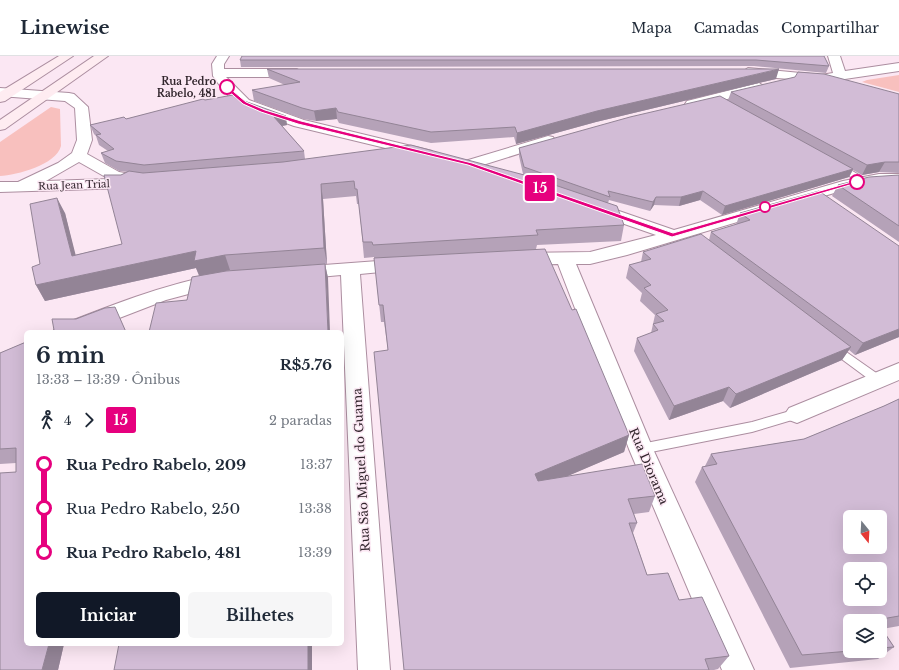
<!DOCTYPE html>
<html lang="pt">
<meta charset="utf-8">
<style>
:root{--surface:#fff;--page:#f6f6f7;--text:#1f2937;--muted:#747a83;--line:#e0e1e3;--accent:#111827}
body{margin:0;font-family:"Libre Baskerville",serif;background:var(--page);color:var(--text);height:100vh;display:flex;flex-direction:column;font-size:15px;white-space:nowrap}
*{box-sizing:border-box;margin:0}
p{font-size:13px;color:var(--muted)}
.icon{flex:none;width:22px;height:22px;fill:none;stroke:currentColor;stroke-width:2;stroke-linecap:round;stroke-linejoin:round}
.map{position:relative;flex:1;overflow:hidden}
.drawer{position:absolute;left:24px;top:274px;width:320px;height:316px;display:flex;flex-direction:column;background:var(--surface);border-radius:6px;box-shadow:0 4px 16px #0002}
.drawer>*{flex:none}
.badge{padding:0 8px;border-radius:3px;font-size:14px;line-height:26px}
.needle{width:26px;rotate:162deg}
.controls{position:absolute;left:843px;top:454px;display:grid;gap:8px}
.controls a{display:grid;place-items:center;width:44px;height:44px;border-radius:6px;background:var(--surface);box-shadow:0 4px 16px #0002;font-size:20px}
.map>.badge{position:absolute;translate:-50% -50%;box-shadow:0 0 0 2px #fff}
.legs{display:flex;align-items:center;gap:6px;height:44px;padding:0 12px;font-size:13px}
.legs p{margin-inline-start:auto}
.summary{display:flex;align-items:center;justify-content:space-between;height:68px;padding:0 12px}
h1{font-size:22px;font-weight:700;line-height:30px}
.primary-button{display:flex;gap:8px;margin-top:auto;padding:8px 12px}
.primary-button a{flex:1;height:46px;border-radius:6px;background:var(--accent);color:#fff;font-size:16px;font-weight:700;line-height:46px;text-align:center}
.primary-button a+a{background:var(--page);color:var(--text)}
ul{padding:0 12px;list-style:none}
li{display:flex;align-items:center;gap:14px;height:44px;font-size:15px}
li i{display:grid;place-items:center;width:6px;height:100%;margin:0 5px;background:currentColor}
li i::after{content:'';width:10px;height:10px;margin:-5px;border:3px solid;border-radius:50%;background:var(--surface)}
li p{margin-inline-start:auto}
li:first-child i{background:linear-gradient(#0000 50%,currentColor 0)}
li:last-child i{background:linear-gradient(currentColor 50%,#0000 0)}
header{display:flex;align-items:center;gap:24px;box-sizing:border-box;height:56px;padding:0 20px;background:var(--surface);border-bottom:1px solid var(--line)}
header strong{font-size:19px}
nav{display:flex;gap:22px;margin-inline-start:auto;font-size:14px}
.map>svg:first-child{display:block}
.green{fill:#f8c0be}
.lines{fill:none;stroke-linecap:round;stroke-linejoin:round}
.lane-casing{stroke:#ac8ea0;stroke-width:2}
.street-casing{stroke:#ac8ea0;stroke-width:2}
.secondary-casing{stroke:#ac8ea0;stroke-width:2}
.lane{fill:#fff;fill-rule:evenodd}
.street{fill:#fff;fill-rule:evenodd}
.secondary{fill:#feecf1;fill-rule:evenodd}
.wall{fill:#b5a2b8;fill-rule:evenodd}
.shaded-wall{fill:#938496}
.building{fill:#d2bcd6;stroke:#938496;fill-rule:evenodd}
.line-1{fill:#e6007e;stroke:#fff}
.stop-1-dot{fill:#fff;stroke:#e6007e;stroke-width:2}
.labels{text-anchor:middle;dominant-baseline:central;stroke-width:3;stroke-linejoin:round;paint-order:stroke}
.far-stop-label{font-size:10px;font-weight:bold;fill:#32262d;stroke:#fbe7f3;text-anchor:end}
.far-street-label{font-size:10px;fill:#32262d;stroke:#fbe7f3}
.street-label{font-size:12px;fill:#32262d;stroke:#fbe7f3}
</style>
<header>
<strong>Linewise</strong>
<nav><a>Mapa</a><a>Camadas</a><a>Compartilhar</a></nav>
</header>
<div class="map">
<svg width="899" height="614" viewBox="0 0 899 614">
<rect width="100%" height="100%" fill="#fbe7f3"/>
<path class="green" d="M 899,19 L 899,36 L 862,26 L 867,24 Z
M 51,51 L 60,53 L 61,90 C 56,109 17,119 0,120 L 0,86 Z"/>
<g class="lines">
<g class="lane-casing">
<path id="lane" d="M 833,107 L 839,107 L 869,125 L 865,128 L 862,127 L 833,111 Z
M 832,286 L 882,321 L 884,324 L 882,327 L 874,327 L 828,293 L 826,290 L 828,287 Z
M 797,353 L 802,355 L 803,358 L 802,361 L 752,376 L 641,398 L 636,397 L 634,393 L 636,389 L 641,388 L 752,366 Z"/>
</g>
<g class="street-casing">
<path id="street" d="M 217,0 L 229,0 L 224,8 L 224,13 L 297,13 L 303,17 L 297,21 L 226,21 L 249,44 L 304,64 L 432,95 L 434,98 L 432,101 L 427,102 L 294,70 L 239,50 L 223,34 L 213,20 L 212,8 Z
M 828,0 L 840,0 L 845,15 L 899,7 L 899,15 L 811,28 L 807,27 L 805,24 L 748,20 L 742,16 L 748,12 L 821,19 L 833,17 Z
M 759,27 L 765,31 L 763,34 L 692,52 L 685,48 L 687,45 Z
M 0,32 L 69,37 L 74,38 L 88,51 L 92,84 L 87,98 L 119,116 L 148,121 L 150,124 L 148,127 L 135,128 L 133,130 L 127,132 L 0,136 L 0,126 L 18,126 L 58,107 L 72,97 L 77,84 L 75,52 L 65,45 L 0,40 ZM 79,106 L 109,123 L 46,125 Z
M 548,80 L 553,81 L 555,84 L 553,87 L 470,113 L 465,111 L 462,108 L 465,105 Z
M 879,118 L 899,118 L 899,128 L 879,128 L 851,132 L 627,199 L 590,208 L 576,208 L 653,393 L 754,614 L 722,614 L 629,393 L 558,208 L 519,209 L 512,207 L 510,203 L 512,199 L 519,197 L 590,196 L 656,179 L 587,155 L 585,151 L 587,147 L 593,146 L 674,174 L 843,125 Z
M 405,203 L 412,205 L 414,209 L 412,213 L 360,218 L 390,614 L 358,614 L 341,219 L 297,223 L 290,221 L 288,217 L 290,213 L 297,211 Z
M 219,218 L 226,220 L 229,224 L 226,228 L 166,244 L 83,276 L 53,276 L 56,271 C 109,250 162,229 219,218 Z
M 899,307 L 899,324 L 797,367 L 789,364 L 785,358 L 789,352 Z"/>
</g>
<g class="secondary-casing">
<path id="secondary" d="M 59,0 L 73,0 L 5,45 L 0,46 L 0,36 Z
M 94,0 L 108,0 L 5,73 L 0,74 L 0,64 Z"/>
</g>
<use href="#lane" class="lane"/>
<use href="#street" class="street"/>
<use href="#secondary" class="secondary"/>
</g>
<path class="wall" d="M 824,0 L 829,10 L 826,17 L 754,10 L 241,11 L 240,4 Z
M 267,13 L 776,23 L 596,66 L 516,88 L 514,81 L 431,87 L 339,67 L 337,63 L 316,65 L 303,63 L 254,45 L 252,34 L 285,29 L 269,22 Z
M 731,36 L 899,38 L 899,117 L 879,116 L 862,119 L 853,114 L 849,121 L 722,159 L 700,144 L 679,150 L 654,149 L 650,155 L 609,144 L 608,147 L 624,169 L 621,185 L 537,189 L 536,193 L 572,254 L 629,379 L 624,396 L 567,420 L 655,440 L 649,456 L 634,458 L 637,467 L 633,477 L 647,519 L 679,544 L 729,600 L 718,613 L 714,614 L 404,614 L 388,294 L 384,266 L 381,266 L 374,201 L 364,202 L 359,148 L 357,148 L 356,140 L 323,143 L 327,208 L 226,215 L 325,208 L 328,222 L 187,244 L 199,220 L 196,212 L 45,245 L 36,229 L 40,208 L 65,157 L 75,199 L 122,188 L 121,119 L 128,116 L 119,115 L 105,107 L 101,97 L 108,95 L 99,89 L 96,80 L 94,78 L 90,69 L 126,63 L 205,44 L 236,42 L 287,69 L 282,70 L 304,95 L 305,103 L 523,118 L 519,100 L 519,92 L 728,44 Z
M 899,119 L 899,186 L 832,140 L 838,129 Z
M 740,157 L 899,190 L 899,281 L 855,299 L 849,294 L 842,304 L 730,352 L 723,345 L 669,364 L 634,295 L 637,282 L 651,277 L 655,259 L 640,245 L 642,237 L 626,222 L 629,209 L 641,206 L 643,196 L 709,184 L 711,176 L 736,169 Z
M 26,286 L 26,588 L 64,588 L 58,614 L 0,614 L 16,416 L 16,407 L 0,408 L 0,297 Z
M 899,343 L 899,570 L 882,573 L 894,591 L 878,603 L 790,612 L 695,426 L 702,411 L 705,410 L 711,398 L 804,383 L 884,350 ZM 850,565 L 880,565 L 880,595 L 850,595 Z"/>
<path class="shaded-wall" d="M 779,13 L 776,23 L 596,66 L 516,88 L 517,77 L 597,55 Z
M 336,52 L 337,63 L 316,65 L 314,55 Z
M 286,60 L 287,69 L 276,71 L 274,61 Z
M 885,106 L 879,116 L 862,119 L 867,109 Z
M 853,113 L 849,121 L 722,159 L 725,150 Z
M 321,128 L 323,143 L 327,208 L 324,192 Z
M 703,135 L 700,144 L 679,150 L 681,141 Z
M 656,141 L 654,149 L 650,155 L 653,146 Z
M 57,142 L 65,157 L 80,216 L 72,200 Z
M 196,195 L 225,199 L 230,214 L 200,221 L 196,212 L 45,245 L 36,229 Z
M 325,208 L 328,222 L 330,276 L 328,276 Z
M 899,273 L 899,281 L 855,299 L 863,287 Z
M 851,291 L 842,304 L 730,352 L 736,338 Z
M 729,331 L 723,345 L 669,364 L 674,350 Z
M 629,379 L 624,396 L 533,435 L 535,418 Z
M 49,588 L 64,588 L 58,614 L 42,614 Z
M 308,588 L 312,588 L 312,614 L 308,614 Z"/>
<path class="building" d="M 242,0 L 824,0 L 829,10 L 756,4 L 240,4 Z
M 267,13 L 779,13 L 597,55 L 517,77 L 515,71 L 431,76 L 338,56 L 336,52 L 314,55 L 302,52 L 252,34 L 300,26 Z
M 798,16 L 824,18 L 899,38 L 899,106 L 885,106 L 867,109 L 731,36 L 795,21 Z
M 233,39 L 236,42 L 286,60 L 274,61 L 304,95 L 144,109 L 116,105 L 101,97 L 114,93 L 96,79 L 101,78 L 90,69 L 124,61 L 126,63 L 203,43 L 205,44 Z
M 720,40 L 853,113 L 725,150 L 703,135 L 681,141 L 656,141 L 653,146 L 608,135 L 610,141 L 524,111 L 519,92 L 630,61 Z
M 411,89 L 528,120 L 617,150 L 624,169 L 536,174 L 538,179 L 373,189 L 372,186 L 363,186 L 357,133 L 355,133 L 354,125 L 321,128 L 324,192 L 225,199 L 194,205 L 196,195 L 36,229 L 32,211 L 40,208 L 30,148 L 57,142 L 72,200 L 122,188 L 104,119 L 121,119 L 129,115 L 143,117 L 283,106 Z
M 899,119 L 899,170 L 838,129 L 869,121 Z
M 819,135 L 899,190 L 899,273 L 863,287 L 711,176 L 750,164 L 740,157 Z
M 701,178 L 851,291 L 736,338 L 729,331 L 674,350 L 637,282 L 658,274 L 653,268 L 664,265 L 656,258 L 668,254 L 644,232 L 651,229 L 629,209 L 651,203 L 643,196 Z
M 545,193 L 572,254 L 576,253 L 629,379 L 535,418 L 538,425 L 642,408 L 655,440 L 628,443 L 637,467 L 629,467 L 647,519 L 668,517 L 679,544 L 702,541 L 729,600 L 705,603 L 709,614 L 404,614 L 374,296 L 388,294 L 383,249 L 379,249 L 374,202 Z
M 325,208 L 328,276 L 149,276 L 156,247 L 187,244 L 192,221 L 226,215 Z
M 115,251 L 126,276 L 50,276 L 54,274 L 52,263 L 76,263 L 105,252 Z
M 26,286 L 26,588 L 49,588 L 42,614 L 0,614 L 0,417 L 16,416 L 16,392 L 0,393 L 0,297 Z
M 899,343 L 899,560 L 876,564 L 877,565 L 850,565 L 850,595 L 802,599 L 702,411 L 717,408 L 711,398 L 804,383 L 884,350 ZM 850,461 L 880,461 L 880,491 L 850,491 ZM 850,513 L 880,513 L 880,543 L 850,543 Z
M 880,570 L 894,591 L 880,592 Z
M 119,588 L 308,588 L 308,614 L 114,614 Z"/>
<path class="line-1" d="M 227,30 L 246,46 L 265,54 L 301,65 L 472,107 L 673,177 L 855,125 L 860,126 L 672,181 L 468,109 L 298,68 L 261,56 L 243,48 L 225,32 Z"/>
<g class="stop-1-dot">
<circle cx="227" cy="31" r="7"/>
<circle cx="857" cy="126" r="7"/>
<circle cx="765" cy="151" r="5"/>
</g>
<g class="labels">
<g class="far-stop-label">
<text x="216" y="25">Rua Pedro<tspan x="216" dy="12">Rabelo, 481</tspan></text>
</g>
<g class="far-street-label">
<text transform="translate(74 129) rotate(-2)">Rua Jean Trial</text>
</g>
<g class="street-label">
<text transform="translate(649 410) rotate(67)">Rua Diorama</text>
<text transform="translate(361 414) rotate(-93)">Rua São Miguel do Guama</text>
</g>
</g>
</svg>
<div class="controls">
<a><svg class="needle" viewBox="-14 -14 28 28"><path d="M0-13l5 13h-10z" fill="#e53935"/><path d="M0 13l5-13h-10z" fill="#747a83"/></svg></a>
<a><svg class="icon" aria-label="locate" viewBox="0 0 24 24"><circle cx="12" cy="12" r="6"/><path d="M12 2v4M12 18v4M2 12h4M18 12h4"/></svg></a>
<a><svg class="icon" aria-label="layers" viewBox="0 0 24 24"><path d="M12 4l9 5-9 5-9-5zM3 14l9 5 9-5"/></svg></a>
</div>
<b class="badge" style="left:540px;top:132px;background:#e6007e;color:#fff">15</b>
<section class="drawer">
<div class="summary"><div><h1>6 min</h1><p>13:33 – 13:39 · Ônibus</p></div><b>R$5.76</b></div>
<div class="legs"><svg class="icon" aria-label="walk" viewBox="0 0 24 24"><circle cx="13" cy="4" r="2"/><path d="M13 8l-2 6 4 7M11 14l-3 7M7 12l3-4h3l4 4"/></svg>4<svg class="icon" aria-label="forward" viewBox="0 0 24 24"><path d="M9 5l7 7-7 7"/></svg><b class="badge" style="background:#e6007e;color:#fff">15</b><p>2 paradas</p></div>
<ul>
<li><i style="color:#e6007e"></i><b>Rua Pedro Rabelo, 209</b><p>13:37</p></li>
<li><i style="color:#e6007e"></i><span>Rua Pedro Rabelo, 250</span><p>13:38</p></li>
<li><i style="color:#e6007e"></i><b>Rua Pedro Rabelo, 481</b><p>13:39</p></li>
</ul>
<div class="primary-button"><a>Iniciar</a><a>Bilhetes</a></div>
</section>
</div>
